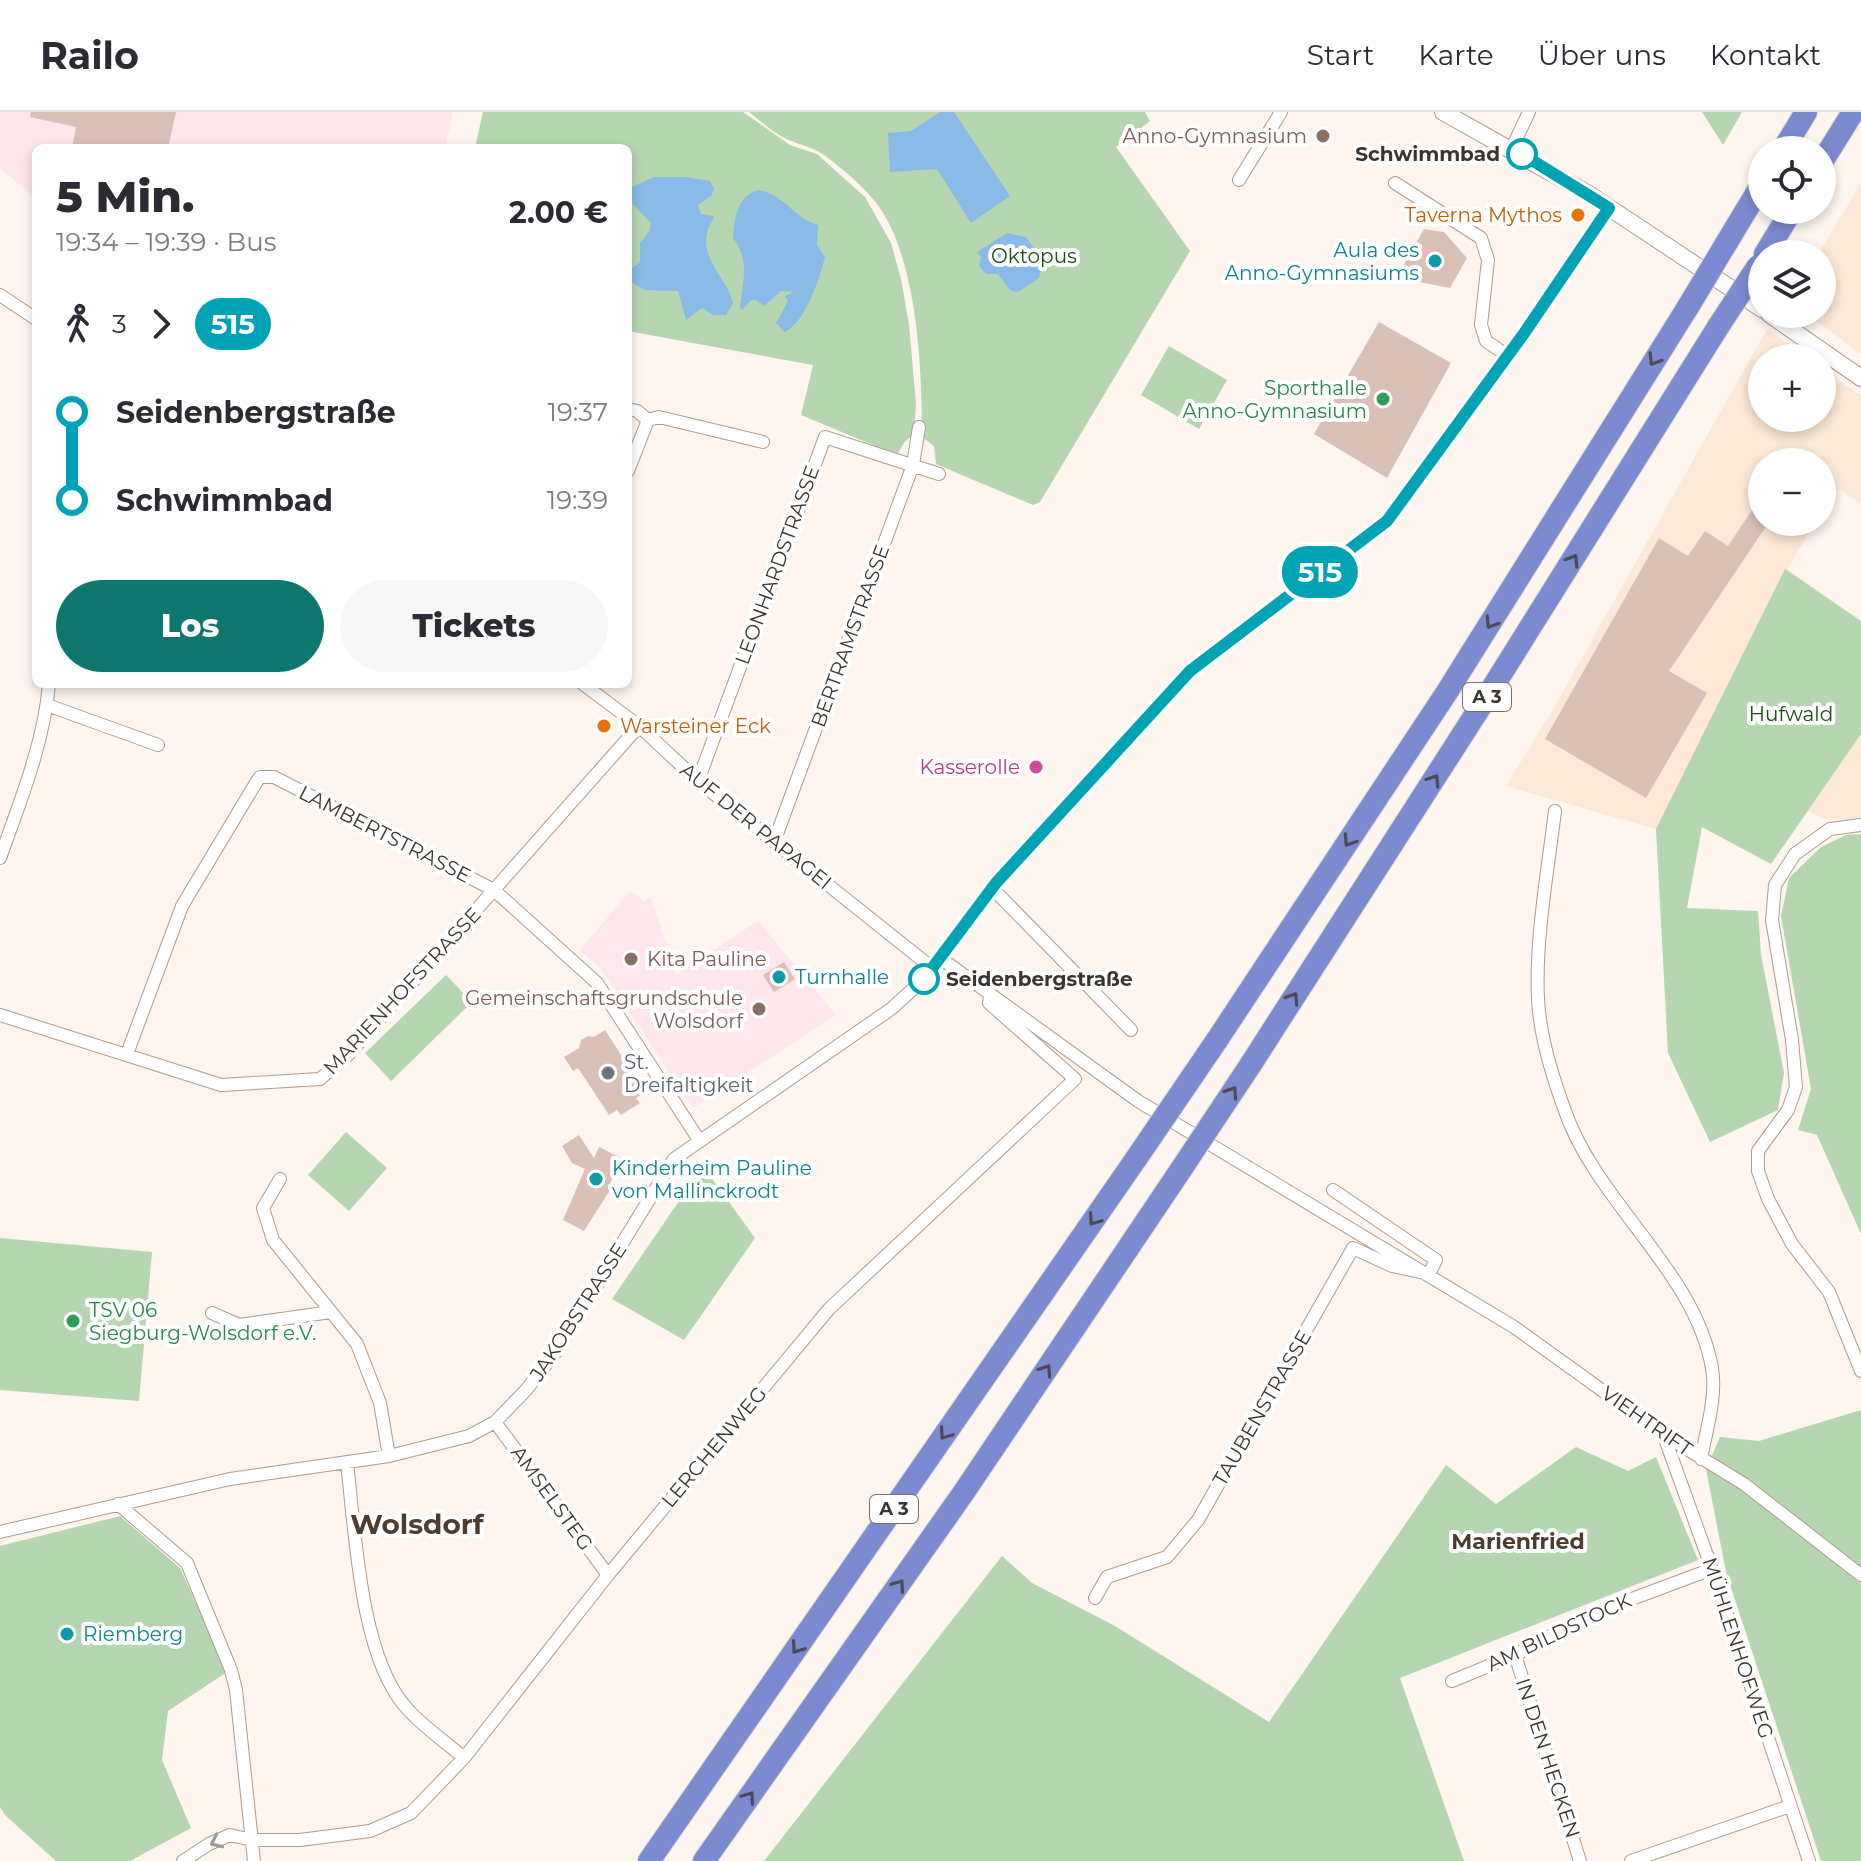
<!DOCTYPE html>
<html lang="de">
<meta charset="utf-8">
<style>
:root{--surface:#fff;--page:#f7f7f7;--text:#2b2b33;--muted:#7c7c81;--line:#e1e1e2;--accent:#0f766e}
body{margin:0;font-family:Montserrat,sans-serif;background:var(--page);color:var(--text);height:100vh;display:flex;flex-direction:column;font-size:30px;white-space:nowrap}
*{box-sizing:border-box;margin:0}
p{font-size:26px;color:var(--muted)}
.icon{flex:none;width:44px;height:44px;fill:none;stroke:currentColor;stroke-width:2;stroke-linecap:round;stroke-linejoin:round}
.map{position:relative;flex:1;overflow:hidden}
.sheet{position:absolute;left:32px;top:32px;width:600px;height:544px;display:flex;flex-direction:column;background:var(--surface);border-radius:12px;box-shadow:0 4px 12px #0003}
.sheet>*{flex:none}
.badge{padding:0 16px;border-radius:26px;font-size:28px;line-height:52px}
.fabs{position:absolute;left:1748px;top:24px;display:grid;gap:16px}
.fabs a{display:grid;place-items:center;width:88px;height:88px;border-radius:50%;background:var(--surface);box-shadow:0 4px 12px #0003;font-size:40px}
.map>.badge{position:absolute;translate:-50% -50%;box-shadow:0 0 0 4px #fff}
.legs{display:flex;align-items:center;gap:12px;height:88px;padding:0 24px;font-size:26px}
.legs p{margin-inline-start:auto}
.head{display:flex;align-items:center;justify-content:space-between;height:136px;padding:0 24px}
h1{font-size:44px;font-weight:800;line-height:60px}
.button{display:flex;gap:16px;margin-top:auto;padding:16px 24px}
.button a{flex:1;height:92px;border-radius:48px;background:var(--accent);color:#fff;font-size:32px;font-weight:800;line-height:92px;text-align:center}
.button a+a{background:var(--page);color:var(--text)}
ul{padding:0 24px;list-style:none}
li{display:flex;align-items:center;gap:28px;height:88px;font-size:30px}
li i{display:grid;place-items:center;width:12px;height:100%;margin:0 10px;background:currentColor}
li i::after{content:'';width:20px;height:20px;margin:-10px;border:6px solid;border-radius:50%;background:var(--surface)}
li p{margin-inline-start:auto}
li:first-child i{background:linear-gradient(#0000 50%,currentColor 0)}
li:last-child i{background:linear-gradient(currentColor 50%,#0000 0)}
header{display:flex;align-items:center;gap:48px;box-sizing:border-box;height:112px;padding:0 40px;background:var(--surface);border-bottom:2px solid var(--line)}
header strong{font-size:38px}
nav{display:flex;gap:44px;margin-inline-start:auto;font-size:28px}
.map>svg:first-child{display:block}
.built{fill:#fce8d6}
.education{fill:#ffe5ec}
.green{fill:#b5d6b0}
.water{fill:#8abae7}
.building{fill:#dac1b8}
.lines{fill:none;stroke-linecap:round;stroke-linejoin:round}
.street-casing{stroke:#ae9c8c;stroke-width:14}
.secondary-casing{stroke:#ae9c8c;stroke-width:18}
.highway-casing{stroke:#d4d3d1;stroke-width:24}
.street{stroke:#fff;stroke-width:12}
.secondary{stroke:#fff;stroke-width:16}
.highway{stroke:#7c8bcf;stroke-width:22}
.highway-bridge-casing{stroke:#d4d3d1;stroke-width:24;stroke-linecap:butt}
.highway-bridge{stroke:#7c8bcf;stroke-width:22}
.oneway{stroke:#4c4a56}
.oneway2{stroke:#9e9a96}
.line-1-casing{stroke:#fff;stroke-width:18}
.line-1{stroke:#00a3b4;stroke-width:12}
.education-dot{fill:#8d6e63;stroke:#fff;stroke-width:3}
.stop-1-dot{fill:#fff;stroke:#00a3b4;stroke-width:4}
.food-dot{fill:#e8710a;stroke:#fff;stroke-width:3}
.culture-dot{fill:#0f9aa8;stroke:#fff;stroke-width:3}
.leisure-dot{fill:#2e9e5b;stroke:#fff;stroke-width:3}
.hotel-dot{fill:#d1479c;stroke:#fff;stroke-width:3}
.worship-dot{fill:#6b7280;stroke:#fff;stroke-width:3}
.labels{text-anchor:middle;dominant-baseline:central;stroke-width:8;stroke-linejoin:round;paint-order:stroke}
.shield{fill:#fff;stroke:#76726d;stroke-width:2}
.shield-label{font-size:18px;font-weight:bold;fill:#3c352e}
.education-label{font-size:20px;fill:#785e54;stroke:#fff;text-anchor:end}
.stop-label{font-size:20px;font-weight:bold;fill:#3c352e;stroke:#fff;text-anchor:end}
.food-label{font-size:20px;fill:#c56008;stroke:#fff;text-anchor:end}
.culture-label{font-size:20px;fill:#0d838f;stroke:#fff;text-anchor:start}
.park-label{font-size:20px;fill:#17500f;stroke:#fff}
.leisure-label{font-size:20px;fill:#27864d;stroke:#fff;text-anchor:end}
.street-label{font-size:20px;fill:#3c352e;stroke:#fff}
.hotel-label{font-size:20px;fill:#b23c85;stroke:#fff;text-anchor:end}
.worship-label{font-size:20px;fill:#5b616d;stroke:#fff;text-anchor:start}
.neighbourhood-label{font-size:22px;font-weight:bold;fill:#4c3d2f;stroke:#fff}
.district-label{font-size:28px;font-weight:bold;fill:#4c3d2f;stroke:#fff}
</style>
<header>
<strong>Railo</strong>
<nav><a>Start</a><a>Karte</a><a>Über uns</a><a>Kontakt</a></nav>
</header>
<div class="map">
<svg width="1861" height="1749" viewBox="0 0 1861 1749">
<rect width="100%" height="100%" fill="#fdf5ee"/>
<path class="built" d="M 1861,71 L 1861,242 L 1807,202 L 1822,202 L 1822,142 L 1818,142 Z
M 1767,217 L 1807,246 L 1762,246 L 1762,306 L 1822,306 L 1822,256 L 1861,284 L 1861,392 L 1839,376 L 1822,401 L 1822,350 L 1762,350 L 1762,410 L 1816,410 L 1787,457 L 1861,509 L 1785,458 L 1656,717 L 1506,674 L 1552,599 Z
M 1861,622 L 1861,707 L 1824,707 L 1808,699 Z"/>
<path class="education" d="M 0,0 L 453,0 L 445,36 L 36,36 L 36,87 L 0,56 Z
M 630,779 L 644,789 L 651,785 L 676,863 L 758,809 L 836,903 L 693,996 L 601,857 L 580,838 Z"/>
<path class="green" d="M 483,0 L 743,0 L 790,33 L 817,42 L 865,85 L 891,131 L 901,167 L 909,212 L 916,292 L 914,323 L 905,329 L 897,343 L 801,303 L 813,253 L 628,219 L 628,36 L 475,36 Z
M 749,0 L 1145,0 L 1150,9 L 1116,35 L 1190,139 L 1040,390 L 1033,393 L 936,352 L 934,334 L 922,325 C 922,258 918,147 877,92 C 864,75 845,59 828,46 C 816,36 803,34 789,28 C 774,22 762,10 749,0 Z
M 1702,0 L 1742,0 L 1723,33 Z
M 1169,234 L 1227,268 L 1199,317 L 1141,283 Z
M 1785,457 L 1861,509 L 1861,622 L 1771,752 L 1702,715 L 1687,796 L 1758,799 L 1761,843 L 1784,961 L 1778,998 L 1710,1030 L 1668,941 L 1656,717 Z
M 1861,722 L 1861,1122 L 1817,1023 L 1798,1018 L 1811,977 L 1781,804 L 1789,766 L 1821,735 L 1846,723 Z
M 446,863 L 472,890 L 391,969 L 365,941 Z
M 346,1020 L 387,1056 L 349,1099 L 308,1063 Z
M 703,1054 L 755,1126 L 684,1228 L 612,1187 Z
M 0,1126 L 152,1140 L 139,1289 L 0,1278 Z
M 1861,1298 L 1861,1749 L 1821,1749 L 1726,1460 L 1706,1357 L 1720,1325 L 1759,1329 Z
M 1576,1335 L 1628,1359 L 1656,1345 L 1698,1448 L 1400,1566 L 1464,1749 L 764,1749 L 1002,1444 L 1032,1471 L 1115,1514 L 1269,1610 L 1446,1353 L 1496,1392 Z
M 120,1404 L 180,1456 L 227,1560 L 168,1599 L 162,1648 L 191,1716 L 130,1749 L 56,1749 L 6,1704 L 0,1695 L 0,1434 Z"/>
<path class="water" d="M 940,0 L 954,0 L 1010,84 L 971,111 L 937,57 L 890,60 L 888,21 L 911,19 Z
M 654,65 L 685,65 L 710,69 L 714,77 L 711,84 L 698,93 L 701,102 L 714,104 C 712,110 708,115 707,121 C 701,149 727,166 733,191 L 726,203 L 713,203 L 702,196 L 686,208 L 678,179 L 646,178 L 628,169 L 628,159 L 640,150 L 640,131 L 649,120 L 651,111 L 628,87 L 632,75 Z
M 758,78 C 786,83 790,104 818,113 L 817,133 L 825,145 C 819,168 806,209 785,220 L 776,211 L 788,189 L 785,184 L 794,180 L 781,179 L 764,194 L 756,188 L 751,188 L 742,198 L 740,195 C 743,170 750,147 733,126 C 735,106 736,85 758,78 Z
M 1007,121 L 1026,125 L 1042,149 L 1039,166 L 1018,180 L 1010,178 L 998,162 L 986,162 L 979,154 L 981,145 L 977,140 Z"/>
<path class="building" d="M 31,0 L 176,0 L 168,36 L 72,36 L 76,15 L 30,5 Z
M 1424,117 L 1444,120 L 1467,146 L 1450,176 L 1414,169 L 1404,152 Z
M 1379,210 L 1451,251 L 1387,366 L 1314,322 Z
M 1762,383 L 1762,410 L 1769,410 L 1669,559 L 1707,581 L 1646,686 L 1545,627 L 1659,426 L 1688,444 L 1705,419 L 1728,434 Z
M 784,850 L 795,867 L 774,880 L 763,863 Z
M 605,918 L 645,980 L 636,986 L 640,991 L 621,1003 L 617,998 L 609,1003 L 578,956 L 573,959 L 564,945 L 579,936 L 581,928 L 588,924 L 594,925 Z
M 579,1023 L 594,1046 L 599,1035 L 621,1046 L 609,1074 L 612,1075 L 584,1119 L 563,1108 L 585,1057 L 572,1051 L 562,1034 Z"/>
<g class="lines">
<g class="street-casing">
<path id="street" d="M 1512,36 L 1529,0
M 1239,68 L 1281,0
M 1395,71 L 1481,126 L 1488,148 L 1481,213 L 1486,229 L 1508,244
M 0,183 L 36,207
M 628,297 L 637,299 L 648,308 L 659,305 L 763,330
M 628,359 L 648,308
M 583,572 L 639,614 L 698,669 L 931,855
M 47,593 L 158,633
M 698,669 L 825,325 L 939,362
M 1555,699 C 1548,757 1535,828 1538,887 C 1540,925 1552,963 1565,999 C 1597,1091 1695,1159 1712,1256 C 1717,1285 1706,1319 1701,1347
M 1861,713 L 1830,717 L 1795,742 L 1775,773 L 1772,808 L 1792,928 L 1796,975 L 1788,998 L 1758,1039 L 1758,1059 L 1768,1087 L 1792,1132 L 1829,1180 L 1861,1259
M 774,730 L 913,353 L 919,315
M 0,746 C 20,690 44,631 49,572
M 992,776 L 1131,918
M 939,845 L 1138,989 L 1514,1215 L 1664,1323 L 1744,1372 L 1861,1463
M 0,903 L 221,973 L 320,967 L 346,945 L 639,614
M 127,942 L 182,794 L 257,669 L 260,665 L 274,665 L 494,778 L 597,871 L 699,1028
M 280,1067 L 263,1096 L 273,1128 L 357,1232 L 380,1291 L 389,1344
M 212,1201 L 239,1213 L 331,1200
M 495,1310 L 608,1463
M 1664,1324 L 1712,1457 L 1809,1749
M 347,1351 C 355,1418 360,1541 404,1593 C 420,1613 445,1629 464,1646
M 118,1392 L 187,1451 L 231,1558 L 236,1578 L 254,1749
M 0,1420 L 230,1367 L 389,1344 L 469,1324 L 495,1310 L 526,1278 L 555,1241 L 674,1047 L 891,897 L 924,867 L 992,776 L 1190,559 L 1387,409 L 1525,220 L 1609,96
M 1095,1486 L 1107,1465 L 1167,1445 L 1198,1408 L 1353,1136 L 1392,1154 L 1429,1162 L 1436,1148 L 1333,1078
M 1515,1543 L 1580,1749
M 1452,1569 L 1515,1543 L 1589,1503 L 1712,1457
M 183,1749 L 209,1732 L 230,1723 L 252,1728 L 300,1728 L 370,1719 L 411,1701 L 464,1646 L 608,1463 L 829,1197 L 1075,967 L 989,891 L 990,885
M 1631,1749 L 1790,1694"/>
</g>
<g class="secondary-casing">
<path id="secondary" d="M 1443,0 L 1587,81 L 1762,197
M 1769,202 L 1861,266"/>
</g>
<g class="highway-casing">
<path id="highway" d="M 1783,38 L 1806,0
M 1822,50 L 1853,0
M 1727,130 L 1762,72
M 1765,142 L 1792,98
M 1217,928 L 1447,580 L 1688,195
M 1251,952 L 1486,586 L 1718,215
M 649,1749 L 1138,1044
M 704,1749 L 964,1380 L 1182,1056"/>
</g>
<use href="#street" class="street"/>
<use href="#secondary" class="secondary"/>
<use href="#highway" class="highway"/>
<g class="highway-bridge-casing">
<path id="highway-bridge" d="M 1688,195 L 1727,130
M 1718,215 L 1758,154
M 1138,1044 L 1217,928
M 1182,1056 L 1251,952"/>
</g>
<use href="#highway-bridge" class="highway-bridge"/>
</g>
<defs><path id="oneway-chevron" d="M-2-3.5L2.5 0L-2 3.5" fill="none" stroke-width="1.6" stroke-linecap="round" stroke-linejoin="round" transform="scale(2)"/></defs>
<g class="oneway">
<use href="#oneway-chevron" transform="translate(1654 248) rotate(122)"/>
<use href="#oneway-chevron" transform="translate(1573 448) rotate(-58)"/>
<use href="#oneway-chevron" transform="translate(1491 511) rotate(122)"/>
<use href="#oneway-chevron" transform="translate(1434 668) rotate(-57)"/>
<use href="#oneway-chevron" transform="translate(1349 729) rotate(124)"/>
<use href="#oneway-chevron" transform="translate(1293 886) rotate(-57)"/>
<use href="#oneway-chevron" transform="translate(1232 980) rotate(-56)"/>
<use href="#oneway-chevron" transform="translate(1094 1108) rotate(125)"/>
<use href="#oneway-chevron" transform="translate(1046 1258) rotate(-56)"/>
<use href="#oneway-chevron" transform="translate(945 1322) rotate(125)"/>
<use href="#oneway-chevron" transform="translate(899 1473) rotate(-55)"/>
<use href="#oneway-chevron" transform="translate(797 1536) rotate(125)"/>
<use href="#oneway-chevron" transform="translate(749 1685) rotate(-55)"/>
</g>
<use class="oneway2" href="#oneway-chevron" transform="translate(216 1730) rotate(155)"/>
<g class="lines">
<g class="line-1-casing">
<path id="line-1" d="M 924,867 L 996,771 L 1190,559 L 1387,409 L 1525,220 L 1609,96 L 1522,42"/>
</g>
<use href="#line-1" class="line-1"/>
</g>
<g class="education-dot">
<circle cx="1323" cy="24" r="8"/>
<circle cx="631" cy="847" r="8"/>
<circle cx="759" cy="897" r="8"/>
</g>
<g class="stop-1-dot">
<circle cx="1522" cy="42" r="14"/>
<circle cx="924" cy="867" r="14"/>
</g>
<g class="food-dot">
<circle cx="1578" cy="103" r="8"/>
<circle cx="604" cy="614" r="8"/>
</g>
<g class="culture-dot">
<circle cx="1435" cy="149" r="8"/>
<circle cx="779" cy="865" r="8"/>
<circle cx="596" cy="1067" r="8"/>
<circle cx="67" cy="1522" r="8"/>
</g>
<g class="leisure-dot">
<circle cx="1383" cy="287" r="8"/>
<circle cx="73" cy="1209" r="8"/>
</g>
<circle class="hotel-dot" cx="1036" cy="655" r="8"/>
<circle class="worship-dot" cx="608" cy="961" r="8"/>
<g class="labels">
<g class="shield">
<rect x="1463" y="571" width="48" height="28" rx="6"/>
<rect x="870" y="1383" width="48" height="28" rx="6"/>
</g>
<g class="shield-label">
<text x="1487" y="585">A 3</text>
<text x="894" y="1397">A 3</text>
</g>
<g class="education-label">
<text x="1307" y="24">Anno-Gymnasium</text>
<text x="647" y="847" text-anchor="start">Kita Pauline</text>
<text x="743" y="886">Gemeinschaftsgrundschule<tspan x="743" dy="23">Wolsdorf</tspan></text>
</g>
<g class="stop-label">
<text x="1500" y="42">Schwimmbad</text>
<text x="946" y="867" text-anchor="start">Seidenbergstraße</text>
</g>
<g class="food-label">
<text x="1562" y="103">Taverna Mythos</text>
<text x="620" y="614" text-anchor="start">Warsteiner Eck</text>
</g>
<g class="culture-label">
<text x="1419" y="138" text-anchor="end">Aula des<tspan x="1419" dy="23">Anno-Gymnasiums</tspan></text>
<text x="795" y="865">Turnhalle</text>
<text x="612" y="1056">Kinderheim Pauline<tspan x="612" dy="23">von Mallinckrodt</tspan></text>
<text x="83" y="1522">Riemberg</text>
</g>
<g class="park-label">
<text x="1034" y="144">Oktopus</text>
<text x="1791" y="602">Hufwald</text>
</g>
<g class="leisure-label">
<text x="1367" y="276">Sporthalle<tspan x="1367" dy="23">Anno-Gymnasium</tspan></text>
<text x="89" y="1198" text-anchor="start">TSV 06<tspan x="89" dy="23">Siegburg-Wolsdorf e.V.</tspan></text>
</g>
<g class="street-label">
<text transform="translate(777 453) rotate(-70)">LEONHARDSTRASSE</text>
<text transform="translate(850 524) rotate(-70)">BERTRAMSTRASSE</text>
<text transform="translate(756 714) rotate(39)">AUF DER PAPAGEI</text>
<text transform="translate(385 722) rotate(27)">LAMBERTSTRASSE</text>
<text transform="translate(402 879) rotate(-47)">MARIENHOFSTRASSE</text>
<text transform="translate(578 1200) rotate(-57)">JAKOBSTRASSE</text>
<text transform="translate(1262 1296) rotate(-60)">TAUBENSTRASSE</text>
<text transform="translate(1647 1309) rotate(35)">VIEHTRIFT</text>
<text transform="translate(714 1335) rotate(-50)">LERCHENWEG</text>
<text transform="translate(552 1386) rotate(54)">AMSELSTEG</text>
<text transform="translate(1559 1520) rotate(-25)">AM BILDSTOCK</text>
<text transform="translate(1738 1536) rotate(72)">MÜHLENHOFWEG</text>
<text transform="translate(1548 1646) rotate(72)">IN DEN HECKEN</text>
</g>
<g class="hotel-label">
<text x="1020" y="655">Kasserolle</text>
</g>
<g class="worship-label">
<text x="624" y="950">St.<tspan x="624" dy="23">Dreifaltigkeit</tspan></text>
</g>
<g class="neighbourhood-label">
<text x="1518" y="1429">Marienfried</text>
</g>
<g class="district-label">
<text x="417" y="1412">Wolsdorf</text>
</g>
</g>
</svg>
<div class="fabs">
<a><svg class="icon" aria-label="locate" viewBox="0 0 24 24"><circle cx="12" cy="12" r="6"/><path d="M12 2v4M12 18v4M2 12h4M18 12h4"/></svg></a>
<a><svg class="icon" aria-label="layers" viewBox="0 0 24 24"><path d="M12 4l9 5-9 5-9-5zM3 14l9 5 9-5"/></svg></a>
<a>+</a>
<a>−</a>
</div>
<b class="badge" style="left:1320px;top:460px;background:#00a3b4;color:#fff">515</b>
<section class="sheet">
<div class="head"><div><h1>5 Min.</h1><p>19:34 – 19:39 · Bus</p></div><b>2.00 €</b></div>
<div class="legs"><svg class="icon" aria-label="walk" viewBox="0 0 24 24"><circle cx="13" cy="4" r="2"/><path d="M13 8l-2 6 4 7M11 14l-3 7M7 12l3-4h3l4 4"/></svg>3<svg class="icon" aria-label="forward" viewBox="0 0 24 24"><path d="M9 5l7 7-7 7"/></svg><b class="badge" style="background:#00a3b4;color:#fff">515</b></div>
<ul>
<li><i style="color:#00a3b4"></i><b>Seidenbergstraße</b><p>19:37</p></li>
<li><i style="color:#00a3b4"></i><b>Schwimmbad</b><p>19:39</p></li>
</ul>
<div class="button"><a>Los</a><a>Tickets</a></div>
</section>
</div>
